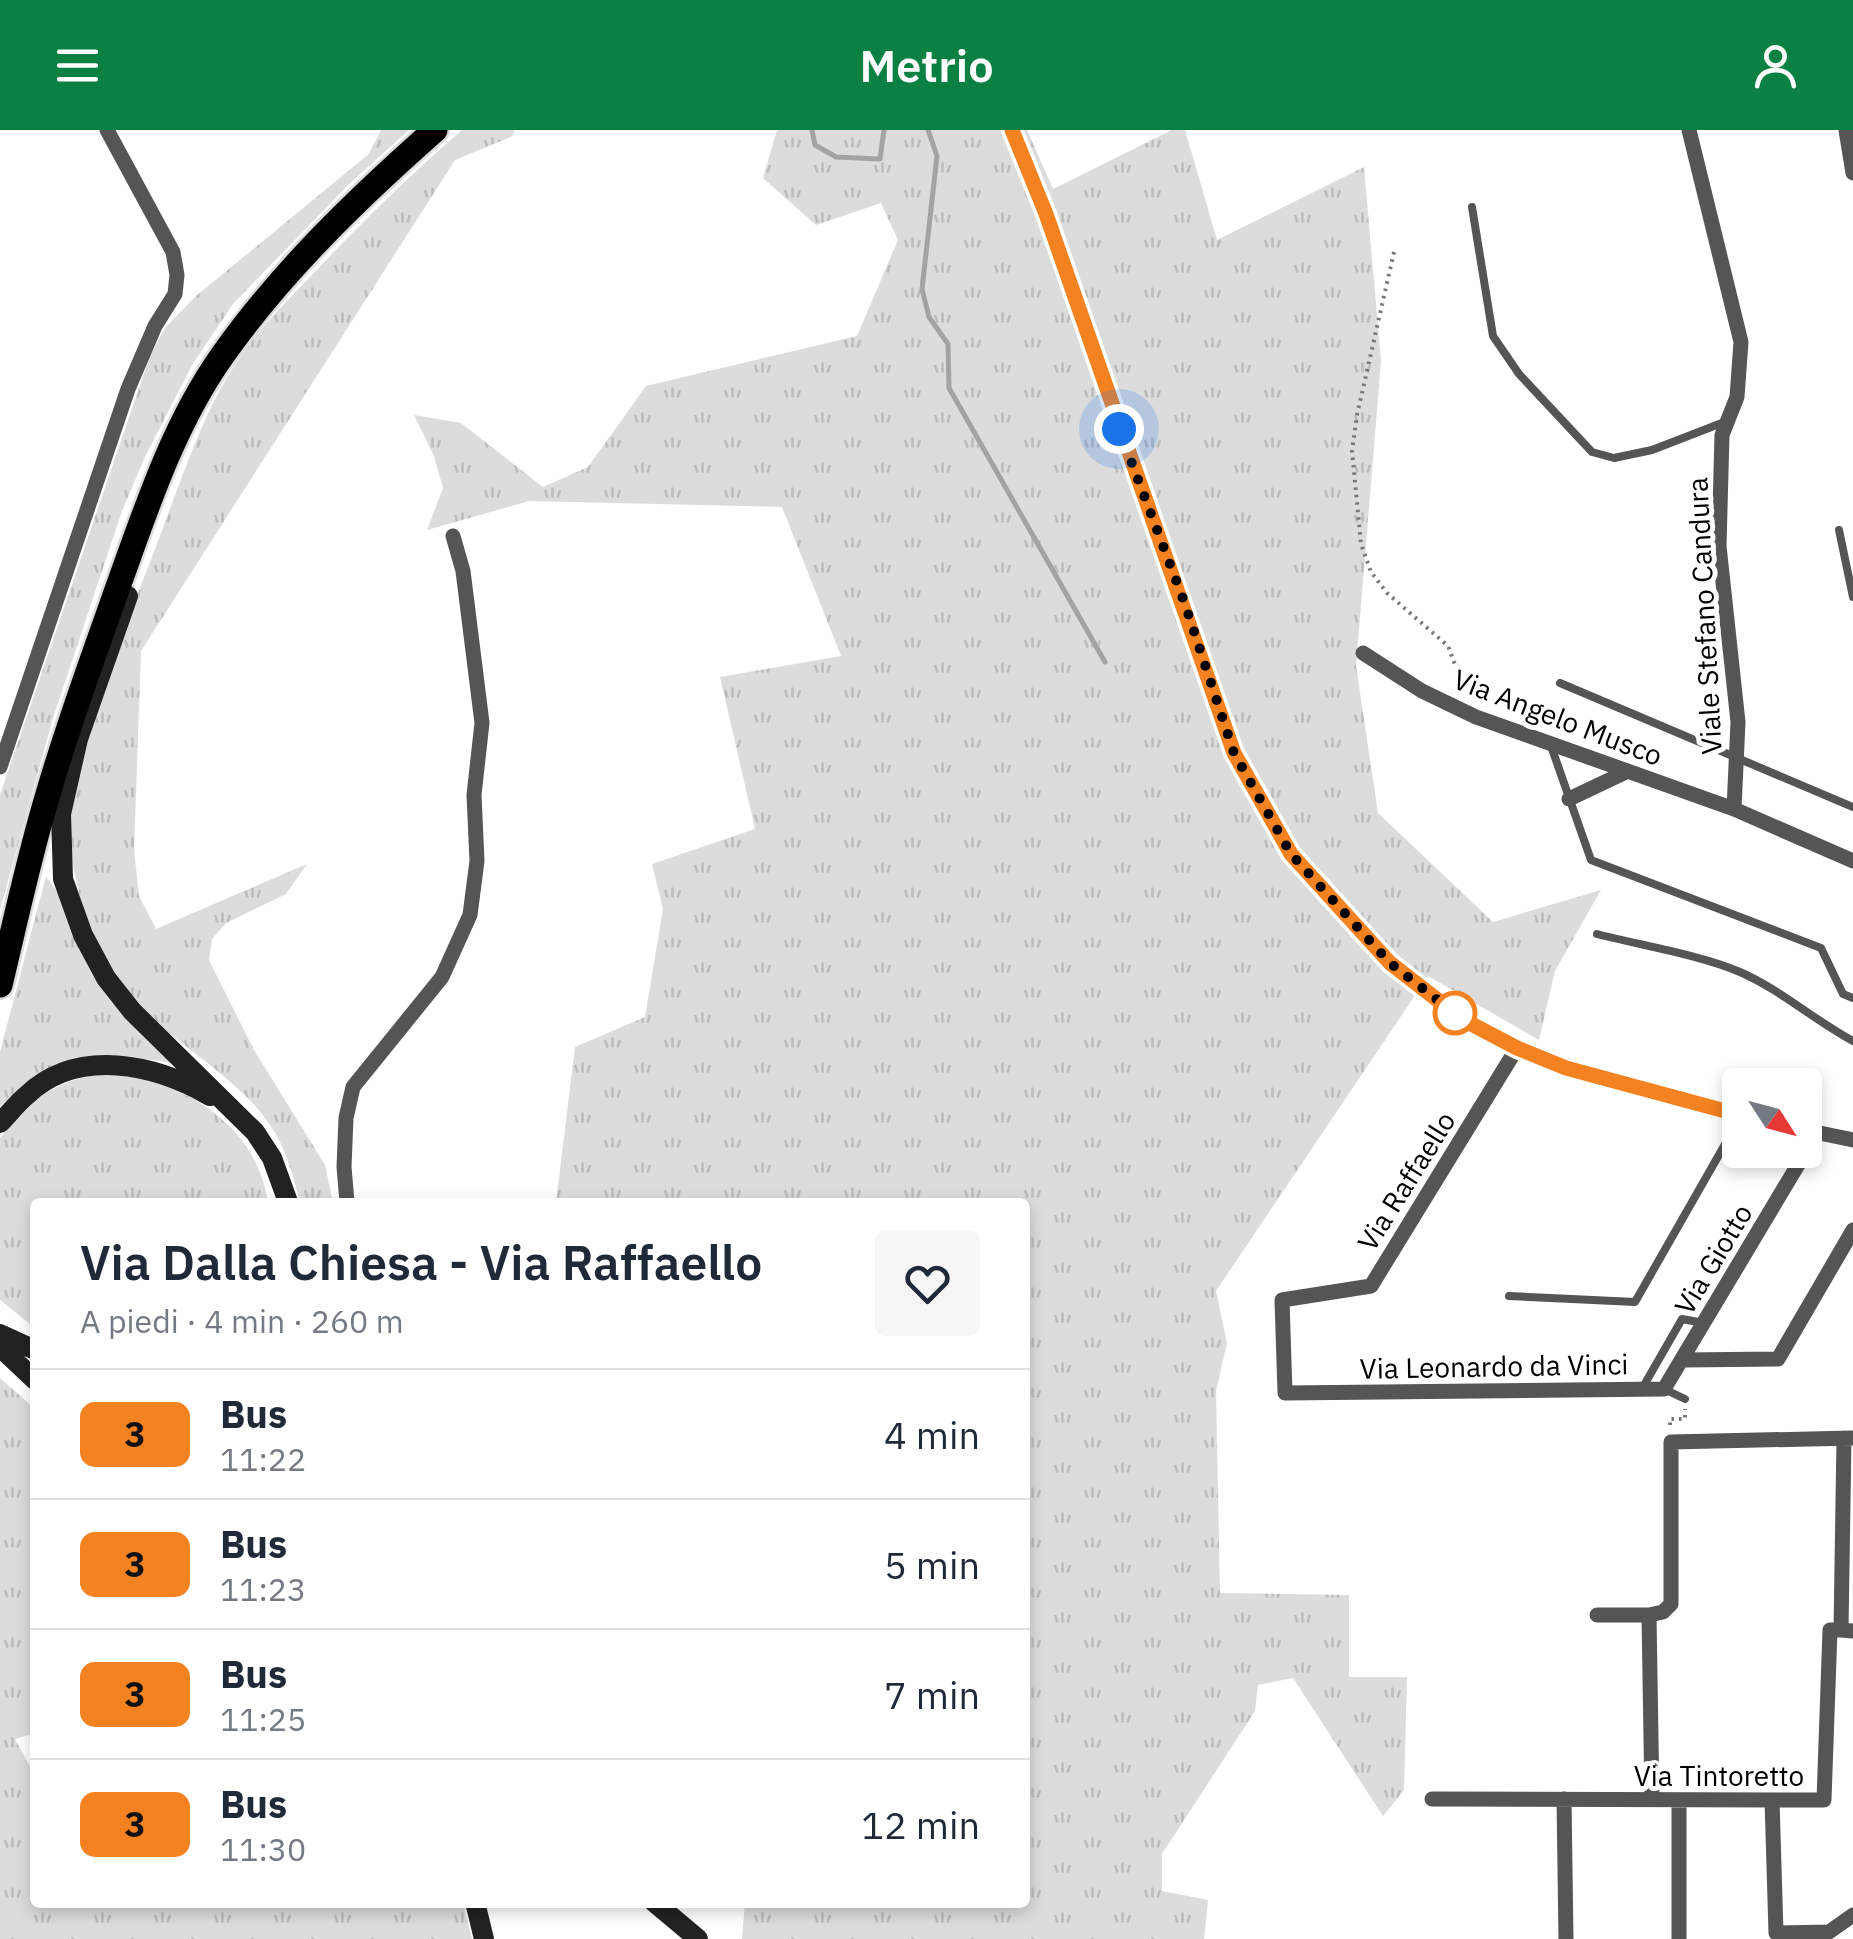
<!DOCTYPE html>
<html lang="it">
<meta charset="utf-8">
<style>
:root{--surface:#fff;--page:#f6f6f7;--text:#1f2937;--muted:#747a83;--line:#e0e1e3;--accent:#0b8043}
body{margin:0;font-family:"IBM Plex Sans",sans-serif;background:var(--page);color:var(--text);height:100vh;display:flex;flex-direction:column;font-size:38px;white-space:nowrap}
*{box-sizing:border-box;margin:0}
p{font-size:32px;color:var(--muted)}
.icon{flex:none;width:55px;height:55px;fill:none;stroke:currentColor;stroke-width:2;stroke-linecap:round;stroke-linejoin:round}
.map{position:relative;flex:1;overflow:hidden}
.sheet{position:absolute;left:30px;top:1068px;width:1000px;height:710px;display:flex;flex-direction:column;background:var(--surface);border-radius:10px;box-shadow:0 5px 15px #0003}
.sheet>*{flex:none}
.badge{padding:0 20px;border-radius:15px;font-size:35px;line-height:65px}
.needle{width:65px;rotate:126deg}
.fabs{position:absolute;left:1722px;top:938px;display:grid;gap:20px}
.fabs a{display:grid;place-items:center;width:100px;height:100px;border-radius:10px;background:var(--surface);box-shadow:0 5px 15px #0003;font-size:50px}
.you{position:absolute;width:50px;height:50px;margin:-25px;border:8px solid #fff;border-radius:50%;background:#1a73e8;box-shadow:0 0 0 15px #1a73e833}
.map>.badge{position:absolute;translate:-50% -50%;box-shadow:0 0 0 5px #fff}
.round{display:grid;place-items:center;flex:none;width:105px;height:105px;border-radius:10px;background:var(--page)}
.overview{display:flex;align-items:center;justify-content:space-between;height:170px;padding:0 50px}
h1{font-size:48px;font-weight:600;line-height:75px}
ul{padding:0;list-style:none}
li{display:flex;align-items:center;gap:30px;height:130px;padding:0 50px;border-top:2px solid var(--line)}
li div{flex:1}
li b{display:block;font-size:38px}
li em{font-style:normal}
li .badge{min-width:110px;font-weight:700;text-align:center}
header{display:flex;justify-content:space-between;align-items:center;height:130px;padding:0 50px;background:var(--accent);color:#fff;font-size:45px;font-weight:600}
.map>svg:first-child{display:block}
.grass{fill:url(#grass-tufts)}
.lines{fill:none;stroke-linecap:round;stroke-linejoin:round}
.stream{stroke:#a3a3a3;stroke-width:5}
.primary-casing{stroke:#dbdbdb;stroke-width:30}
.path{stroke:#777;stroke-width:4;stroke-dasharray:2.5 5;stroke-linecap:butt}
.lane{stroke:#555;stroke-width:8}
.street{stroke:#555;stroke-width:15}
.secondary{stroke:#222;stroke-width:20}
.primary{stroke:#000;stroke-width:25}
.line-casing{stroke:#fff;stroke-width:22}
.line{stroke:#f58220;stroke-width:15}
.walk{stroke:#000;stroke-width:10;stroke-dasharray:0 18}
.stop-dot{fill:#fff;stroke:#f58220;stroke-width:5}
.labels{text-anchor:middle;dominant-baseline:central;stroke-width:10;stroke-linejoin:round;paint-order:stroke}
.street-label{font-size:28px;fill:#000;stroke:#fff}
</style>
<header><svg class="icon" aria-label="menu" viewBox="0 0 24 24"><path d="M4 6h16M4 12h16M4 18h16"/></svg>Metrio<svg class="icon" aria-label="person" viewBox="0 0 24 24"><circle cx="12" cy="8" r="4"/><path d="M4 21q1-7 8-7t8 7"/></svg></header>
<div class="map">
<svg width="1853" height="1809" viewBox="0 0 1853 1809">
<defs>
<pattern id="grass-tufts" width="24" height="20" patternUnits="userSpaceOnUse" patternTransform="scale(2.5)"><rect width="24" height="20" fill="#dcdcdc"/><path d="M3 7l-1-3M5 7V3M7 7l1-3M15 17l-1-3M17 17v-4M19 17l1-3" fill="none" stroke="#bbb"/></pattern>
</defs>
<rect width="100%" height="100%" fill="#fff"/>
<path class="grass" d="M 381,0 L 409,0 L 348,55 L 233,174 L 192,235 L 144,329 L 122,381 L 53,588 L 0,780 L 0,665 L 150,226 L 165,198 L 196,166 L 369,24 Z
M 462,0 L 514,0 L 513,6 L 455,30 L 141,521 L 134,720 L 139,766 L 156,799 L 307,734 L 286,764 L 226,793 L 212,809 L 209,830 L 254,920 L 325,1035 L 333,1072 L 300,1072 C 293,1046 286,1018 270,995 C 225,929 136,900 101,824 C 81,781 69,733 69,685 C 69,632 99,569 117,519 C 133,474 152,429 168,384 C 188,332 205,280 236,233 C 256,202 284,174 310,147 C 359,95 408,47 462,0 Z
M 777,0 L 1027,0 L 1053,59 L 1172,0 L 1185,0 L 1217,110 L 1364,37 L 1381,231 L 1356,536 L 1378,683 L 1493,792 L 1601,760 L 1555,841 L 1539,910 L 1428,846 L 1216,1161 L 1227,1213 L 1216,1261 L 1220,1463 L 1349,1465 L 1349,1547 L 1407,1547 L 1404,1660 L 1383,1686 L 1293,1548 L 1258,1555 L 1255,1581 L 1162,1724 L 1162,1761 L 1208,1770 L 1204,1809 L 742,1809 L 745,1773 L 1025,1772 L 1025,1072 L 556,1072 L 575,917 L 645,887 L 663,779 L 652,734 L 755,699 L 720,547 L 841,526 L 782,377 L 529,371 L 427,400 L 443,358 L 434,326 L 414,285 L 461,293 L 543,357 L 588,337 L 646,256 L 857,206 L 898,110 L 881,73 L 816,95 L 763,48 Z
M 46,746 L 58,763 L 72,805 L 94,847 L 126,889 L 170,932 C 154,932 139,926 122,926 C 72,925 35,943 0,977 L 0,922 Z
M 131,941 C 197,965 255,996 268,1072 L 35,1072 L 35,1198 L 0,1170 L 0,1008 C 35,959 72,944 131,941 Z
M 0,1248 L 35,1279 L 35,1603 L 15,1609 L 35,1646 L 35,1772 L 463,1773 L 472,1809 L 0,1809 Z"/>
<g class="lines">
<path class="stream" d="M 812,0 L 815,15 L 836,27 L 880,29 L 884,0
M 928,0 L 937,26 L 922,159 L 929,187 L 948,214 L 949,258 L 1105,532"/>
<g class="primary-casing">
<path id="primary" d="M 0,855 C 13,801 25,746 40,692 C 62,612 91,533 119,454 C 147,376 174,294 222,226 C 282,141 357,69 435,0"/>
</g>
<path class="path" d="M 1394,122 L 1357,285 L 1352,321 L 1361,414 L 1371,442 L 1387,463 L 1448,516 L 1466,564
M 1670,1295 L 1670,1289 L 1685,1289 L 1685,1279"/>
<path class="lane" d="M 1472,77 L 1493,206 L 1519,244 L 1592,322 L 1614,328 L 1652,320 L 1727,291
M 1839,400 L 1853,467
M 1560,553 L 1853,677
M 1551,616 L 1591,730 L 1821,818 L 1843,864 L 1853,868
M 1597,804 C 1639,815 1701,825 1740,842 C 1781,860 1814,890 1853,911
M 1509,1166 L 1635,1172 L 1740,988
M 1643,1257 L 1682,1189 L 1704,1193
M 1664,1259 L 1685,1269"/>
<path class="street" d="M 1012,0 L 1046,85 L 1234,623 L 1291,724 L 1390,833 L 1462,889 L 1517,918 L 1566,938 L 1740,985
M 1689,0 L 1741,212 L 1737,267 L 1722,305 L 1719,416 L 1738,592 L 1734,679
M 1846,0 L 1853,43
M 1363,523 L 1422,561 L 1476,587 L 1734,679 L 1853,731
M 0,637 L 128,259 L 155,196 L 175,164 L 177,145 L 173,122 L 107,0
M 1569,669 L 1628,641
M 1517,918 L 1371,1156 L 1282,1170 L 1285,1263 L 1664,1259 L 1817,1003
M 1805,1000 L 1853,1010
M 347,1072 L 344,1037 L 346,988 L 353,957 L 442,847 L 470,785 L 477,731 L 474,665 L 482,593 L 463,441 L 453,406
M 1682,1230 L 1778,1229 L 1853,1100
M 1844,1308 L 1841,1500 L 1853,1501
M 1597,1485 L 1649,1485
M 1432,1669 L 1824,1670 L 1830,1500 L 1841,1500
M 1564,1669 L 1566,1809
M 1652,1670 L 1649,1485 L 1663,1482 L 1671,1474 L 1671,1312 L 1853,1308
M 1772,1670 L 1776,1803 L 1829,1802 L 1853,1785
M 1679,1809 L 1679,1670"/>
<path class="secondary" d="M 128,466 L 78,609 L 61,684 L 63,749 L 83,805 L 106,848 L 132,881 L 255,1002 L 272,1028 L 288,1072
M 0,993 C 9,984 17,973 27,965 C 78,917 155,934 210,966
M 0,1204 L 35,1220
M 0,1217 L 35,1250
M 475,1772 L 484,1809
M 654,1772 L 698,1809"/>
<use href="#primary" class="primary"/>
</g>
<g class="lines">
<g class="line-casing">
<path id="line" d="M 1012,0 L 1046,84 L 1234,623 L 1291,724 L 1390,833 L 1462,889 L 1517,918 L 1566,938 L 1740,985"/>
</g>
<use href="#line" class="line"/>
<path class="walk" d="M 1119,299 L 1185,474 L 1234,623 L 1291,724 L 1390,833 L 1462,889 L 1455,883"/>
</g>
<circle class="stop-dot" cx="1455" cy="883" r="20"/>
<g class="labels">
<g class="street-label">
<text transform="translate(1704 486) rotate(-93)">Viale Stefano Candura</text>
<text transform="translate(1558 587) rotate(21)">Via Angelo Musco</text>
<text transform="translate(1406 1051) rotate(-58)">Via Raffaello</text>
<text transform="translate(1713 1129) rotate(-59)">Via Giotto</text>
<text transform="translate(1494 1236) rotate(-1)">Via Leonardo da Vinci</text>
<text x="1719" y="1645">Via Tintoretto</text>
</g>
</g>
</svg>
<div class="fabs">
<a><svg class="needle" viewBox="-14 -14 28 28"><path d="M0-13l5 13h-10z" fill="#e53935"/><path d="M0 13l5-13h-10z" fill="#747a83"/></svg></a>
</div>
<div class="you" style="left:1119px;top:299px"></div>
<section class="sheet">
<div class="overview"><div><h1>Via Dalla Chiesa - Via Raffaello</h1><p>A piedi · 4 min · 260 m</p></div><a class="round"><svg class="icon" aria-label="heart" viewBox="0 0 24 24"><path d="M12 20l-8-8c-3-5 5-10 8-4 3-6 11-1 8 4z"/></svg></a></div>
<ul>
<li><span class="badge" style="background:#f58220;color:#111">3</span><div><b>Bus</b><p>11:22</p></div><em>4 min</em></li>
<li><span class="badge" style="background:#f58220;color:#111">3</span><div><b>Bus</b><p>11:23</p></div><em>5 min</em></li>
<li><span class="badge" style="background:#f58220;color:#111">3</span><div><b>Bus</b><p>11:25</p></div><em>7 min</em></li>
<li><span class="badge" style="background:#f58220;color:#111">3</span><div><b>Bus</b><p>11:30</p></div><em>12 min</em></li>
</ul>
</section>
</div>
